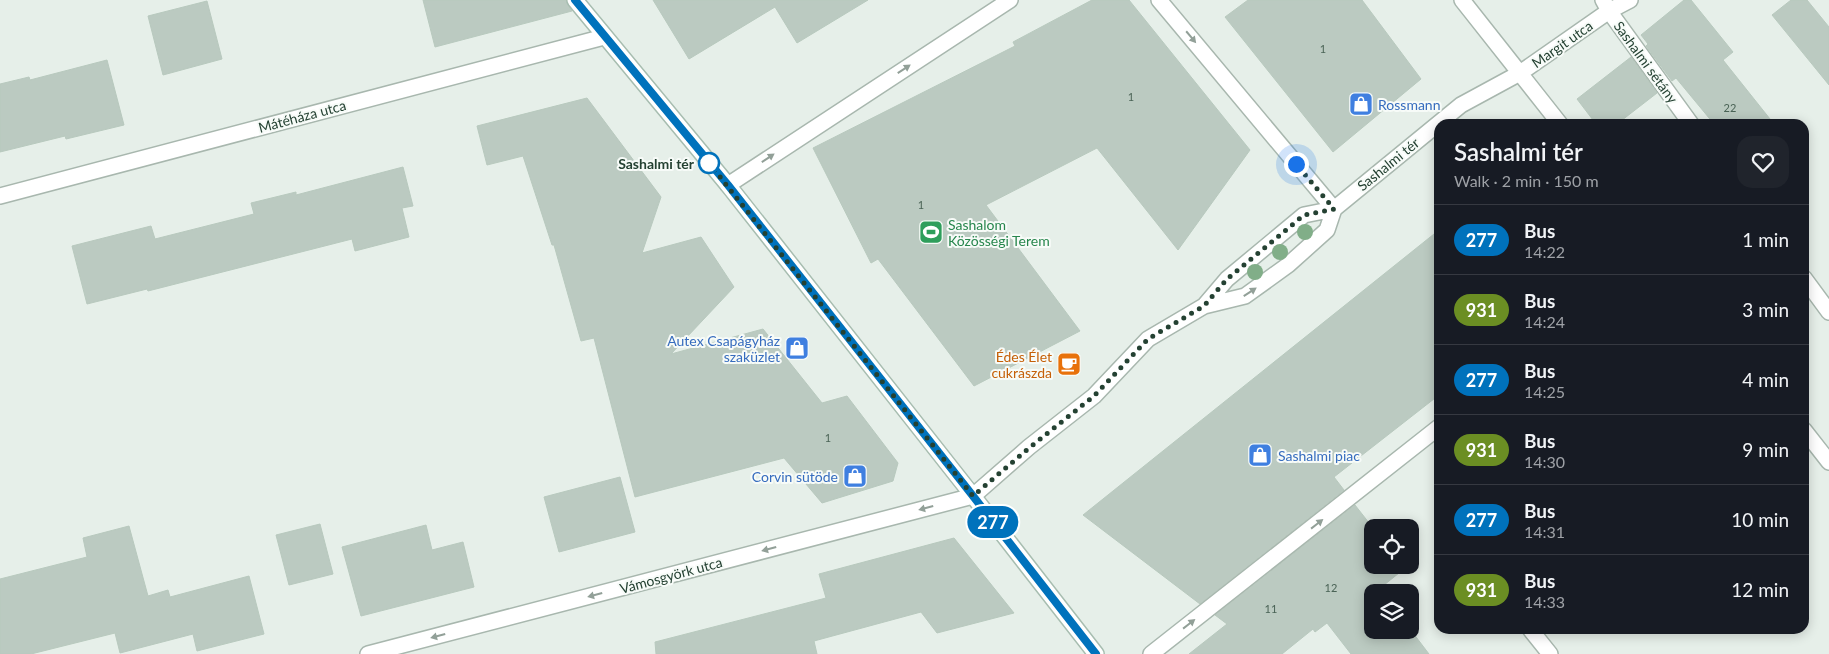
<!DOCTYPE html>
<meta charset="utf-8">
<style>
:root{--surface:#171b24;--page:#20242c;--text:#f1f3f6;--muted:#9ea1a6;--line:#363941}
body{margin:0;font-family:Lato,sans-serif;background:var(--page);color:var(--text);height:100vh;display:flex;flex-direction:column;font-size:19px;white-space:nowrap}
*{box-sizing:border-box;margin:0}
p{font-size:16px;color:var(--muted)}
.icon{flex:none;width:28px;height:28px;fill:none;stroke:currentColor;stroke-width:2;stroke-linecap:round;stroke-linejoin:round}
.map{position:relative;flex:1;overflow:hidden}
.side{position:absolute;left:1434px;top:119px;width:375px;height:515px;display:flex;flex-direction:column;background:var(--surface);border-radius:15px;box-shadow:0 2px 12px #0003}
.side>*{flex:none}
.badge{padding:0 10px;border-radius:16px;font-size:18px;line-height:32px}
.controls{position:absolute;left:1364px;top:519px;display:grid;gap:10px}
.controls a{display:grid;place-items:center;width:55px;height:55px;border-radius:10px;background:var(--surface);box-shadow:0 2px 12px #0003;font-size:25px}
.you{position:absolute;width:25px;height:25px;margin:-12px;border:4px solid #fff;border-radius:50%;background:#1a73e8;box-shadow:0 0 0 8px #1a73e833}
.map>.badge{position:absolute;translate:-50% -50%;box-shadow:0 0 0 2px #fff}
.round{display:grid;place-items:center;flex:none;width:52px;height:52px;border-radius:15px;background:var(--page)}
.summary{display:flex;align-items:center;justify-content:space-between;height:85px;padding:0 20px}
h1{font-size:24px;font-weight:600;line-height:38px}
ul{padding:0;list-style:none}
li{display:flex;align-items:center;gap:15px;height:70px;padding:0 20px;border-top:1px solid var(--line)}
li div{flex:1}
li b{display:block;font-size:19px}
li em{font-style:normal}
li .badge{min-width:55px;font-weight:700;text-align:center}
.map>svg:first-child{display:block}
.building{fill:#bbcac1;stroke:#b8c9be}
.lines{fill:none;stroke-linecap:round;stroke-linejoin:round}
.lane-casing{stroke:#a8b7ae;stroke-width:18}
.street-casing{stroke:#a8b7ae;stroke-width:18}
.secondary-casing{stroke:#a7bdb0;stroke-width:18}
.lane{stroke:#fff;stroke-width:15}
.street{stroke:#fff;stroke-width:15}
.secondary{stroke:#fff;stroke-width:15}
.tree{fill:#81ae88}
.oneway{fill:#92a098}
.line-casing{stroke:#fff;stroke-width:11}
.line{stroke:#0072bc;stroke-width:8}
.walk{stroke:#244132;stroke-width:5;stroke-dasharray:0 9}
.stop-dot{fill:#fff;stroke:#0072bc;stroke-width:2.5}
.labels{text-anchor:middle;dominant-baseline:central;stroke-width:4;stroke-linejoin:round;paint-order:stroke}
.number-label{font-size:11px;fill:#4a6356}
.street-label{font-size:14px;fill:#244132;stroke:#f7fbf8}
.shop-label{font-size:14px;fill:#366cbe;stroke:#f7fbf8;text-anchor:start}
.stop-label{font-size:14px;font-weight:bold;fill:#244132;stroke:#f7fbf8;text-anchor:end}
.leisure-label{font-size:14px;fill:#27864d;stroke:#f7fbf8;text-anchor:start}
.food-label{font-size:14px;fill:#c56008;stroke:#f7fbf8;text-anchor:end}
</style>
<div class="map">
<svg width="1829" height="654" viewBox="0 0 1829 654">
<rect width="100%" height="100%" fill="#e6efe9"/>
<path class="building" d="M 423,0 L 566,0 L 572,11 L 435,47 Z
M 653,0 L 868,0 L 797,43 L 775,7 L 689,59 Z
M 1092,0 L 1129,0 L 1250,150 L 1178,250 L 1097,148 L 986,205 L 1080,331 L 974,386 L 878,259 L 871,263 L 813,148 L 1015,46 L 1013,42 Z
M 1248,0 L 1362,0 L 1421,79 L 1333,152 L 1225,17 Z
M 1684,0 L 1691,0 L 1733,52 L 1723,60 L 1774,124 L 1714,124 L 1676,78 L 1672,81 L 1646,46 L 1648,44 L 1641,35 Z
M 1791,0 L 1807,0 L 1829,27 L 1829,85 L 1772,15 Z
M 207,1 L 222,59 L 163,75 L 148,16 Z
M 1631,57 L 1657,93 L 1617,124 L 1596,124 L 1577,99 Z
M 107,60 L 124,125 L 66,139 L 65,136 L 0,152 L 0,84 L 29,77 L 30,80 Z
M 587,98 L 661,197 L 642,253 L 701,237 L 734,287 L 671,354 L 763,329 L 822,403 L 847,396 L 898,463 L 893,481 L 822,503 L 784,458 L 635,497 L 594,338 L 581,341 L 554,245 L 552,245 L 523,156 L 487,165 L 477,126 Z
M 403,167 L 413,206 L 402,208 L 409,237 L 355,251 L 352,239 L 148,291 L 147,289 L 87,304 L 72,246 L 151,226 L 155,239 L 254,214 L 251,203 L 296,192 L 296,195 Z
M 1439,230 L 1439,395 L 1334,477 L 1344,490 L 1200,604 L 1083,515 Z
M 620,477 L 635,532 L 559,552 L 544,497 Z
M 1355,505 L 1373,528 L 1372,565 L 1402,565 L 1404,569 L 1379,589 L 1382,592 L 1372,592 L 1372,630 L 1410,629 L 1429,654 L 1351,654 L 1327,623 L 1315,632 L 1313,629 L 1282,654 L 1189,654 L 1227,624 L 1215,615 Z
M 320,524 L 333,574 L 289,585 L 276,535 Z
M 426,525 L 432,550 L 463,542 L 474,587 L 361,616 L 342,547 Z
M 129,526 L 148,596 L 168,590 L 170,597 L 249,576 L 264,634 L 197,651 L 193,634 L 120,653 L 115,633 L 31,654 L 0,654 L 0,579 L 87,557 L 83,538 Z
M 954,538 L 1014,613 L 937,633 L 921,612 L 814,641 L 817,654 L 656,654 L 655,642 L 826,598 L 819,574 Z"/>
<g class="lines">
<g class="lane-casing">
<path id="lane" d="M 1159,0 L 1334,209
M 728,185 L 1010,0
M 1151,654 L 1439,427"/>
</g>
<g class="street-casing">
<path id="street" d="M 1462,0 L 1560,124
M 1603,0 L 1609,11 L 1691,124
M 0,196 L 604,37
M 1804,278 L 1829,312
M 1204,306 L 1227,279 L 1304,215 L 1334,209 L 1461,105 L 1520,73 L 1609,11 L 1630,0
M 1804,430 L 1829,462
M 1530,629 L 1550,654
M 368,654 L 973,496 L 1029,447 L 1094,396 L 1148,339 L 1204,306 L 1245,296 L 1288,265 L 1327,230 L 1334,209"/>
</g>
<g class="secondary-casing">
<path id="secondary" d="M 575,0 L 728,185 L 973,496 L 1096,654"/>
</g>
<use href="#lane" class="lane"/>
<use href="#street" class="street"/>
<use href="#secondary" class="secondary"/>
</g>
<g class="tree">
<circle cx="1305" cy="232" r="8"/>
<circle cx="1280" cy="252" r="8"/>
<circle cx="1255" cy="272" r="8"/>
</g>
<defs><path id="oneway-solid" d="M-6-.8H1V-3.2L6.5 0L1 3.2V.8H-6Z" transform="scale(1.25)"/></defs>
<g class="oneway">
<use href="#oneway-solid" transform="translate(1191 37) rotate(50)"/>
<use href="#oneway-solid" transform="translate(904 69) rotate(-33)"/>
<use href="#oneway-solid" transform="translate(768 158) rotate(-34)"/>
<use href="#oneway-solid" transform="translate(1250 292) rotate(-33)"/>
<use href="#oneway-solid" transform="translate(926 508) rotate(165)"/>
<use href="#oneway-solid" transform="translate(1317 524) rotate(-38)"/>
<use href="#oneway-solid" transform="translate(769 549) rotate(165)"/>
<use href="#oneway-solid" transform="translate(595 595) rotate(165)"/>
<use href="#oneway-solid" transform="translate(1189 624) rotate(-38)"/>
<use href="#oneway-solid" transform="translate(438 636) rotate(165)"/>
</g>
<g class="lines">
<g class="line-casing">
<path id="line" d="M 575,0 L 728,185 L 973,496 L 1096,654"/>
</g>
<use href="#line" class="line"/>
<path class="walk" d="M 709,163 L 973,496 L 1029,448 L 1094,396 L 1148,339 L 1204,306 L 1227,279 L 1304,215 L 1334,209 L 1296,164"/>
</g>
<defs>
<g id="shop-square" transform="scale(1.25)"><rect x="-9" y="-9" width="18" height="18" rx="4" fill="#3f7fe0" stroke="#f7fbf8"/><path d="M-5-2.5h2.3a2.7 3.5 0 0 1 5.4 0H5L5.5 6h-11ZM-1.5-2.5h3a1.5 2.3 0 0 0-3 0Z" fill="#fff"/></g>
<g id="stadium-square" transform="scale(1.25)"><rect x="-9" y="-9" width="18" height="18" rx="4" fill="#2e9e5b" stroke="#f7fbf8"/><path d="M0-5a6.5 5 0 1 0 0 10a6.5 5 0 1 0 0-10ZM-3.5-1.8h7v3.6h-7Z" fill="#fff"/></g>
<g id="cafe-square" transform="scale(1.25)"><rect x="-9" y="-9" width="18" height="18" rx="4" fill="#e8710a" stroke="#f7fbf8"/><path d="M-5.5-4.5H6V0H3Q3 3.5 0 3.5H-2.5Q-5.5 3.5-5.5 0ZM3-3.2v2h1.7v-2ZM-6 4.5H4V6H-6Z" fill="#fff"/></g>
</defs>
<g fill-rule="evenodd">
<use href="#shop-square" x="1361" y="104"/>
<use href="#stadium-square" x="931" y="232"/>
<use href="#shop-square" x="797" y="348"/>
<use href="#cafe-square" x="1069" y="364"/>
<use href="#shop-square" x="1260" y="455"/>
<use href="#shop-square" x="855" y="476"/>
</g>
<circle class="stop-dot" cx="709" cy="163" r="10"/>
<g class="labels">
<g class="number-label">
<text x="1323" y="48">1</text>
<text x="1131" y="96">1</text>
<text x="1730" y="107">22</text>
<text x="921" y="204">1</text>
<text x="828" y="437">1</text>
<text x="1331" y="587">12</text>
<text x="1271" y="608">11</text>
</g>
<g class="street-label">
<text transform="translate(1562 44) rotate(-35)">Margit utca</text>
<text transform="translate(1646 62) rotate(54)">Sashalmi sétány</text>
<text transform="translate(302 116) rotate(-15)">Mátéháza utca</text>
<text transform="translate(1388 164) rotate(-39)">Sashalmi tér</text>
<text transform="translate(671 575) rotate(-15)">Vámosgyörk utca</text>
</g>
<g class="shop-label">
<text x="1378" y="104">Rossmann</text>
<text x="780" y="340" text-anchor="end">Autex Csapágyház<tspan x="780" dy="16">szaküzlet</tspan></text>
<text x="1278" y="455">Sashalmi piac</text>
<text x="838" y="476" text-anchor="end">Corvin sütöde</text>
</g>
<g class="stop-label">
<text x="694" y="163">Sashalmi tér</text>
</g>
<g class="leisure-label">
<text x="948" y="224">Sashalom<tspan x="948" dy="16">Közösségi Terem</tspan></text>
</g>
<g class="food-label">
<text x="1052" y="356">Édes Élet<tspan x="1052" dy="16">cukrászda</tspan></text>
</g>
</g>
</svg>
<div class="controls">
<a><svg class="icon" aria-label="locate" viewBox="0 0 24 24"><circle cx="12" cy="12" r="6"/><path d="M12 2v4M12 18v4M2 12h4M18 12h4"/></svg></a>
<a><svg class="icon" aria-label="layers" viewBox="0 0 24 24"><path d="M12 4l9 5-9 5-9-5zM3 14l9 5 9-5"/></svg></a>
</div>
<div class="you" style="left:1296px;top:164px"></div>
<b class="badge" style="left:993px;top:522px;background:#0072bc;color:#fff">277</b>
<section class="side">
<div class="summary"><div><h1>Sashalmi tér</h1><p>Walk · 2 min · 150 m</p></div><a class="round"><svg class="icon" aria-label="heart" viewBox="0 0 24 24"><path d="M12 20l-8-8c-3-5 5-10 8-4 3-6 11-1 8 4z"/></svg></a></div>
<ul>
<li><span class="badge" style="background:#0072bc;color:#fff">277</span><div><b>Bus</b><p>14:22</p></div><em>1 min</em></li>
<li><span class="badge" style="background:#6b8e23;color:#fff">931</span><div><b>Bus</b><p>14:24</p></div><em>3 min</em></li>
<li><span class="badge" style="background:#0072bc;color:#fff">277</span><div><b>Bus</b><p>14:25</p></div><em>4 min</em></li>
<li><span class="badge" style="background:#6b8e23;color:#fff">931</span><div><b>Bus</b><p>14:30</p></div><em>9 min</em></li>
<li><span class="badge" style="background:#0072bc;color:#fff">277</span><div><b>Bus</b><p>14:31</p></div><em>10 min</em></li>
<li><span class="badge" style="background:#6b8e23;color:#fff">931</span><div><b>Bus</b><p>14:33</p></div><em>12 min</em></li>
</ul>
</section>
</div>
